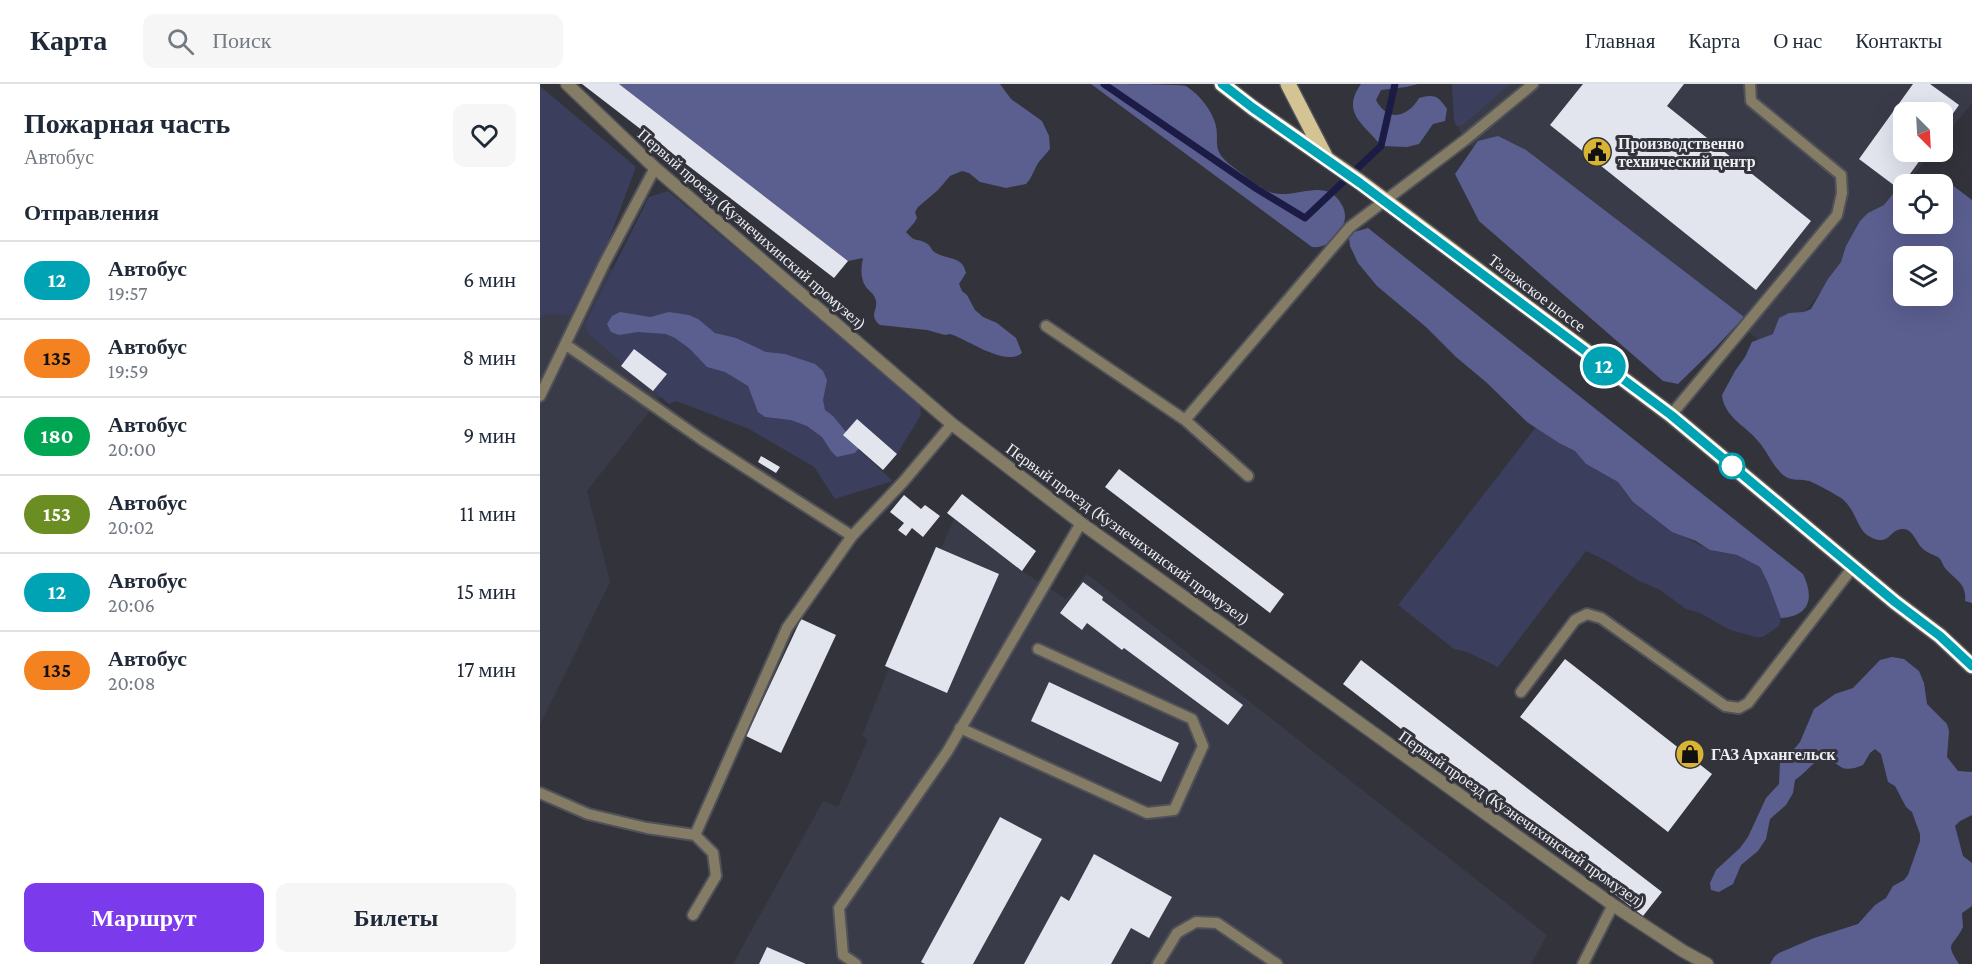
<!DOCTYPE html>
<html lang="ru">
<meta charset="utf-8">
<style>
:root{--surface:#fff;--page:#f6f6f7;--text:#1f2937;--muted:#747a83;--line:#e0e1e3;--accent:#7c3aed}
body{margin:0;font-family:"Crimson Pro",serif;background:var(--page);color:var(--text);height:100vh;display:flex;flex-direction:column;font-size:22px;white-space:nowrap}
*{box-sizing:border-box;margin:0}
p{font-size:20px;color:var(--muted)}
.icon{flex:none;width:33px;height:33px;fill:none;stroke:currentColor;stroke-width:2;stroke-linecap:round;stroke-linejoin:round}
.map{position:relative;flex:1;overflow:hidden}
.side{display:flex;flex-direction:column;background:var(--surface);width:540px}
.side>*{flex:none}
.badge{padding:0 12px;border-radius:20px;font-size:21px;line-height:39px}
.needle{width:39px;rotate:156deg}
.fabs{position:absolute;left:1353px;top:18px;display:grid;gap:12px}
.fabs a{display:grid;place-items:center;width:60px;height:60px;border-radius:12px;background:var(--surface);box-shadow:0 6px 24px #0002;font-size:30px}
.map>.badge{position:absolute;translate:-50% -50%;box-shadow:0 0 0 3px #fff}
h2{padding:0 24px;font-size:22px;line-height:54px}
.round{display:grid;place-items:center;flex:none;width:63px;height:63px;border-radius:12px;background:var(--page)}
.headline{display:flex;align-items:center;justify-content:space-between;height:102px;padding:0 24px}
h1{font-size:28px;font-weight:700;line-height:45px}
.cta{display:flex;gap:12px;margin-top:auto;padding:12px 24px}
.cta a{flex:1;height:69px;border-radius:12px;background:var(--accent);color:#fff;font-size:24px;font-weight:700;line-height:69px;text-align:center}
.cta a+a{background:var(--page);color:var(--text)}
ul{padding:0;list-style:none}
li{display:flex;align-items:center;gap:18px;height:78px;padding:0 24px;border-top:2px solid var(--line)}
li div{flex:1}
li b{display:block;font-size:22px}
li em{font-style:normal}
li .badge{min-width:66px;font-weight:700;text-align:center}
header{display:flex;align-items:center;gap:36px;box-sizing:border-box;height:84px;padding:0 30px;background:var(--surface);border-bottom:2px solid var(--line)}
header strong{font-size:28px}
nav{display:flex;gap:33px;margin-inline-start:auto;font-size:21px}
.search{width:420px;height:54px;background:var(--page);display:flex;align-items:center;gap:15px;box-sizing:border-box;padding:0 21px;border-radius:12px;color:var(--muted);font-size:22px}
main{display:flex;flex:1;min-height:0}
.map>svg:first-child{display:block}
.built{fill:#3a3b49}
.green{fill:#3b3e5c}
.forest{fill:#5b5f90;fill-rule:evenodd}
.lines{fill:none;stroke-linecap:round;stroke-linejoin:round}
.stream{stroke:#1c1b46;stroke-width:7}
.building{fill:#e2e4ee}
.service-casing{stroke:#505159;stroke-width:14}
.minor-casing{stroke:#505159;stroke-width:15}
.primary-casing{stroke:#505159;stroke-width:18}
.service{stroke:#847c64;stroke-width:10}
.minor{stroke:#847c64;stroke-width:12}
.primary{stroke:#d4c493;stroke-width:15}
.line-casing{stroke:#fff;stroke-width:14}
.line{stroke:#00a3b4;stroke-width:9}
.stop-dot{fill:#fff;stroke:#00a3b4;stroke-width:3}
.labels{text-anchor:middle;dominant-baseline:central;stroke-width:6;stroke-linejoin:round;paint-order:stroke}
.poi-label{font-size:16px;font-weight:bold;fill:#eeeff4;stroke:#32333b;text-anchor:start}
.street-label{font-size:16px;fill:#eeeff4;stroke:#32333b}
</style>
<header>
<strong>Карта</strong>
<div class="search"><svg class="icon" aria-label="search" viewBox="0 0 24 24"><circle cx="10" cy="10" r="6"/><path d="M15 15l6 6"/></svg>Поиск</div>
<nav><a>Главная</a><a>Карта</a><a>О нас</a><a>Контакты</a></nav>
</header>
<main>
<section class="side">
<div class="headline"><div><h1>Пожарная часть</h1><p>Автобус</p></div><a class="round"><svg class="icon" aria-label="heart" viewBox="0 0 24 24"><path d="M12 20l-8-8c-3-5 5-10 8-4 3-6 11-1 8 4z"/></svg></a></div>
<h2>Отправления</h2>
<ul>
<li><span class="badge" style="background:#00a3b4;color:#fff">12</span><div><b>Автобус</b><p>19:57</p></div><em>6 мин</em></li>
<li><span class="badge" style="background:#f58220;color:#111">135</span><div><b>Автобус</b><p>19:59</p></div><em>8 мин</em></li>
<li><span class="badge" style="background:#00a651;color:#fff">180</span><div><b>Автобус</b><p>20:00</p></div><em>9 мин</em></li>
<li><span class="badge" style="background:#6b8e23;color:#fff">153</span><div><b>Автобус</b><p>20:02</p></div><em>11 мин</em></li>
<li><span class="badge" style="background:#00a3b4;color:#fff">12</span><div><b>Автобус</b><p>20:06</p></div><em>15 мин</em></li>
<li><span class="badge" style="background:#f58220;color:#111">135</span><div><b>Автобус</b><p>20:08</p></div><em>17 мин</em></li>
</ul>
<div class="cta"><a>Маршрут</a><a>Билеты</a></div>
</section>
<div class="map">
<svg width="1432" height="880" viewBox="0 0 1432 880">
<rect width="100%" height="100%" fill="#32333b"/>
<path class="built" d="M 912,0 L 1432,0 L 1432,19 L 1403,55 L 1402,28 L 1364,28 L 1364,68 L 1393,68 L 1366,100 L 1364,100 L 1363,104 L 1233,268 L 1204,244 L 1112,227 L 925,56 L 914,36 Z
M 0,134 L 168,253 L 47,407 L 70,498 L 0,641 Z
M 414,435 L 482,487 L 526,515 L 547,490 L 1007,851 L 991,880 L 193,880 L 283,717 L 298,723 L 328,655 L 322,652 L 352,577 Z"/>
<path class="green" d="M 912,0 L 970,0 L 923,41 L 916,42 L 914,36 Z
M 0,2 L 96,83 L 65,166 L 30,231 L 7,230 L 0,235 Z
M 128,107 L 380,319 L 381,331 L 357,370 L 317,336 L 303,351 L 353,397 L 295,415 L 274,383 L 209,345 L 136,317 L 129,320 L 48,249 L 45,240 L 109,113 Z
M 996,343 L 1019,359 L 1035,367 L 1046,380 L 1078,398 L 1093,418 L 1125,443 L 1162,462 L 1178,468 L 1197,471 L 1220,483 L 1228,499 L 1241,534 L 1239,542 L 1223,553 L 1216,553 L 1190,546 L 1160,529 L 1146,525 L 1120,506 L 1099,497 L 1065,476 L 1046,467 L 958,583 L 927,568 L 914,565 L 858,521 Z"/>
<path class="forest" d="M 79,0 L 460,0 L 471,15 L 502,37 L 509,52 L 510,65 L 498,79 L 490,95 L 486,100 L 466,104 L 440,98 L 429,89 L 422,87 L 410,92 L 398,106 L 378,123 L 375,128 L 377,134 L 374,139 L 366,148 C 377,160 375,153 386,159 C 391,161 391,167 396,169 C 408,176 423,172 426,189 L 419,200 L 422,207 L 427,211 L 435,226 L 443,233 L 457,239 L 476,254 L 482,269 C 465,283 429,256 410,250 L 405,251 L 387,246 L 340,241 C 327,230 340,226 335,214 C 334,210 329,207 326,203 C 320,194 321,184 323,174 L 308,177 Z
M 551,0 C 565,0 640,0 646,2 C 660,11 672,26 676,42 C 679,58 672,65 688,79 C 697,86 723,107 733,109 C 758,115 788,91 803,123 C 808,135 803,143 796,152 C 789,160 782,164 772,163 Z
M 821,0 L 878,0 L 866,3 L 841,6 L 836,16 C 848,39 868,33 879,14 C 895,9 899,13 907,25 L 905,37 L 893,40 L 879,60 L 867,63 L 841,62 C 825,40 800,30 821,0 Z
M 958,52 L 986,66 L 1204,233 L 1176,263 L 1138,300 L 1123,297 L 939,137 L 915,90 L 938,57 Z
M 1399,91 L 1432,116 L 1432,519 L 1425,517 C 1427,499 1415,496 1405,484 C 1402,480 1402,476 1398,473 C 1392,470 1387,469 1382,464 C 1376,458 1373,446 1364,445 C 1349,443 1350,466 1327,451 C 1317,444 1315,424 1301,414 C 1297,411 1273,398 1269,397 C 1261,395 1253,397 1246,393 C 1233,384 1228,368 1218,357 C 1206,342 1184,333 1182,311 L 1195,287 L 1205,273 L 1212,258 L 1233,250 L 1239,234 L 1249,229 L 1264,228 L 1271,225 L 1288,195 L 1301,178 L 1306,162 L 1320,137 L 1328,129 L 1344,121 L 1356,106 L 1363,102 L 1364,140 L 1402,140 L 1402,100 L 1366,100 L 1388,98 ZM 1364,172 L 1402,172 L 1402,212 L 1364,212 Z
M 828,144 L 1263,490 C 1274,513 1271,532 1241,534 L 1228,499 L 1220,483 L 1197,471 L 1170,466 L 1156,457 L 1132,448 L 1093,418 L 1078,398 L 1046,380 L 1035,367 L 1019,359 L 987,338 L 946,298 L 916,273 L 886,243 L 837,202 L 818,179 L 810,162 L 809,154 L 814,148 Z
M 80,228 L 110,233 L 129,228 L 149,231 L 158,235 L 175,249 L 196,254 L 226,268 L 245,270 L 275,280 L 283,287 L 287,296 L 283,316 L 285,326 L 293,332 L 306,348 L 322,360 L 315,369 L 297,373 L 291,367 L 282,353 L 267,342 L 251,336 L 225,333 L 218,328 L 208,302 L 185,288 L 167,283 L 150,265 L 135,254 L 126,250 L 98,248 L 79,251 L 71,248 L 67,240 L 72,232 Z
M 1352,573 L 1364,575 L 1379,587 L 1384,599 L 1387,620 L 1407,640 L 1409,647 L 1407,673 L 1418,687 L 1432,688 L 1432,731 L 1420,737 L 1415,742 L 1423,772 L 1432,779 L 1432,822 L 1422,829 L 1423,843 C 1413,864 1404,857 1419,880 L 1230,880 L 1234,873 L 1239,869 L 1274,854 L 1318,840 L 1335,821 L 1346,814 L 1353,802 L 1364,796 L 1368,791 L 1380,757 L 1380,750 L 1372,728 L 1366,723 L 1355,702 L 1348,698 L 1341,670 L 1335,665 L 1330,669 L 1323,681 C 1297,692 1301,676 1281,673 C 1272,680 1265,689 1255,696 L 1253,709 L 1246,721 L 1230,735 L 1226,755 L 1218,767 L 1201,781 L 1193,800 L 1179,808 L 1171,806 L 1170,799 L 1176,786 L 1200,764 L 1208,753 L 1226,714 L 1239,700 L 1240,678 L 1244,671 L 1255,664 L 1260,658 L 1274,625 L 1295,610 L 1313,604 L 1340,576 Z"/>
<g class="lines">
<path class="stream" d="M 564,0 L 717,105 L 765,134 L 841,62 L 855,0"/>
</g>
<path class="building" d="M 42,0 L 79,0 L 308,177 L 294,194 Z
M 1043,0 L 1144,0 L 1127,22 L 1271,137 L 1216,206 L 1010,41 Z
M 1373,0 L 1390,0 L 1419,21 L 1402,45 L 1402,28 L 1364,28 L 1364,68 L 1386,68 L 1359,105 L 1319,75 Z
M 94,265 L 127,290 L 113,307 L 81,282 Z
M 317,335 L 357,370 L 343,386 L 303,351 Z
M 221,372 L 240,383 L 236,389 L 218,378 Z
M 579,385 L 744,510 L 730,529 L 565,403 Z
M 422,410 L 496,467 L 482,487 L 407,429 Z
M 364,411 L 381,425 L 385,421 L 400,432 L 383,453 L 372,444 L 366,452 L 358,446 L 364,439 L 350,428 Z
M 396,463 L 459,490 L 407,609 L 345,582 Z
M 543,498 L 563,513 L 562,516 L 703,621 L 688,641 L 584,564 L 582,566 L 547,539 L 542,546 L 520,529 Z
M 261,535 L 296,551 L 241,669 L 206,652 Z
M 1025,575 L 1172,690 L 1128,748 L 980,633 Z
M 821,576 L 1122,808 L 1103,832 L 803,600 Z
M 509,598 L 639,659 L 621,698 L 491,637 Z
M 460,733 L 502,755 L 433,880 L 385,880 L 381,878 Z
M 554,770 L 632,813 L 609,854 L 591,844 L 571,880 L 484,880 L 521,812 L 529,817 Z
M 227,863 L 266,880 L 219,880 Z"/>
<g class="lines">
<g class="service-casing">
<path id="service" d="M 506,242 L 645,336 L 810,143 L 925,56 L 993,0
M 25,260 L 161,355 L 312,452
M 0,312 L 64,180 L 115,84
M 1131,331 L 1297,131 L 1302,109 L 1301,91 L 1211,17 L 1210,0
M 645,336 L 708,392
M 981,608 L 1035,536 L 1047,530 L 1061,534 L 1185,622 L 1199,624 L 1208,619 L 1313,483
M 420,644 L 607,729 L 634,726 L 663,662 L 652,635 L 498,565
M 0,709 L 48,730 L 107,744 L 155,751
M 153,831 L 176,792 L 173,769 L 155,751 L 247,544 L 312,452 L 363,398 L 412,340
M 316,880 L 303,871 L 299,824 L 407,668 L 541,439
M 618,880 L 637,849 L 656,838 L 677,839 L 737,880
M 1043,880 L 1073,821"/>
</g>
<g class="minor-casing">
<path id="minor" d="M 27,0 L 115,84 L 412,340 L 541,439 L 1073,821 L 1143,867 L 1167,880"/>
</g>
<g class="primary-casing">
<path id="primary" d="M 682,0 L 713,24 L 820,98 L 1131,331 L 1355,518 L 1400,552 L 1432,582
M 748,0 L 786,74"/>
</g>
<use href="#service" class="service"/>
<use href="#minor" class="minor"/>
<use href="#primary" class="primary"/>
</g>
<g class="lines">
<g class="line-casing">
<path id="line" d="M 682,0 L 713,24 L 820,99 L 1131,331 L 1355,518 L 1400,552 L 1432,582"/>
</g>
<use href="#line" class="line"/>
</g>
<defs>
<g id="civic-disc" transform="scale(1.5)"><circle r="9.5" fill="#d9b334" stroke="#32333b"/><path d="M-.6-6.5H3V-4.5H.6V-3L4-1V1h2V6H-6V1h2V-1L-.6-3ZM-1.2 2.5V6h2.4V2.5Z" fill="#111"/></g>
<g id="shop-disc" transform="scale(1.5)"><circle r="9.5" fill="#d9b334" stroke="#32333b"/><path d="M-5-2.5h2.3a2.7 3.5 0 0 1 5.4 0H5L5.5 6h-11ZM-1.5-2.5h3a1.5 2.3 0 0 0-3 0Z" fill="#111"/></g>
</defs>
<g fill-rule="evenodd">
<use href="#civic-disc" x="1057" y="68"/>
<use href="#shop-disc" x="1150" y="670"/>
</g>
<circle class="stop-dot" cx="1192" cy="382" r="12"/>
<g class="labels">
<g class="poi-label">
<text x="1078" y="59">Производственно<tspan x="1078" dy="18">технический центр</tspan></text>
<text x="1171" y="670">ГАЗ Архангельск</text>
</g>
<g class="street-label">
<text transform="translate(212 145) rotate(41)">Первый проезд (Кузнечихинский промузел)</text>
<text transform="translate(997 209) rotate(37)">Талажское шоссе</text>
<text transform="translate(588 450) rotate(36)">Первый проезд (Кузнечихинский промузел)</text>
<text transform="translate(982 735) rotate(35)">Первый проезд (Кузнечихинский промузел)</text>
</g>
</g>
</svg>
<div class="fabs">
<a><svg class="needle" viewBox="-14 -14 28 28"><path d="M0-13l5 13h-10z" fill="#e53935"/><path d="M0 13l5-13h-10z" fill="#747a83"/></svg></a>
<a><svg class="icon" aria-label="locate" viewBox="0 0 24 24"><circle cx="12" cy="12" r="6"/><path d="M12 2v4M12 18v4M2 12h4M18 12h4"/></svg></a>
<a><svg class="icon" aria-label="layers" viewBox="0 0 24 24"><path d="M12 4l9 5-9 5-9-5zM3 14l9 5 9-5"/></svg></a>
</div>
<b class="badge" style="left:1064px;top:282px;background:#00a3b4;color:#fff">12</b>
</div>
</main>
